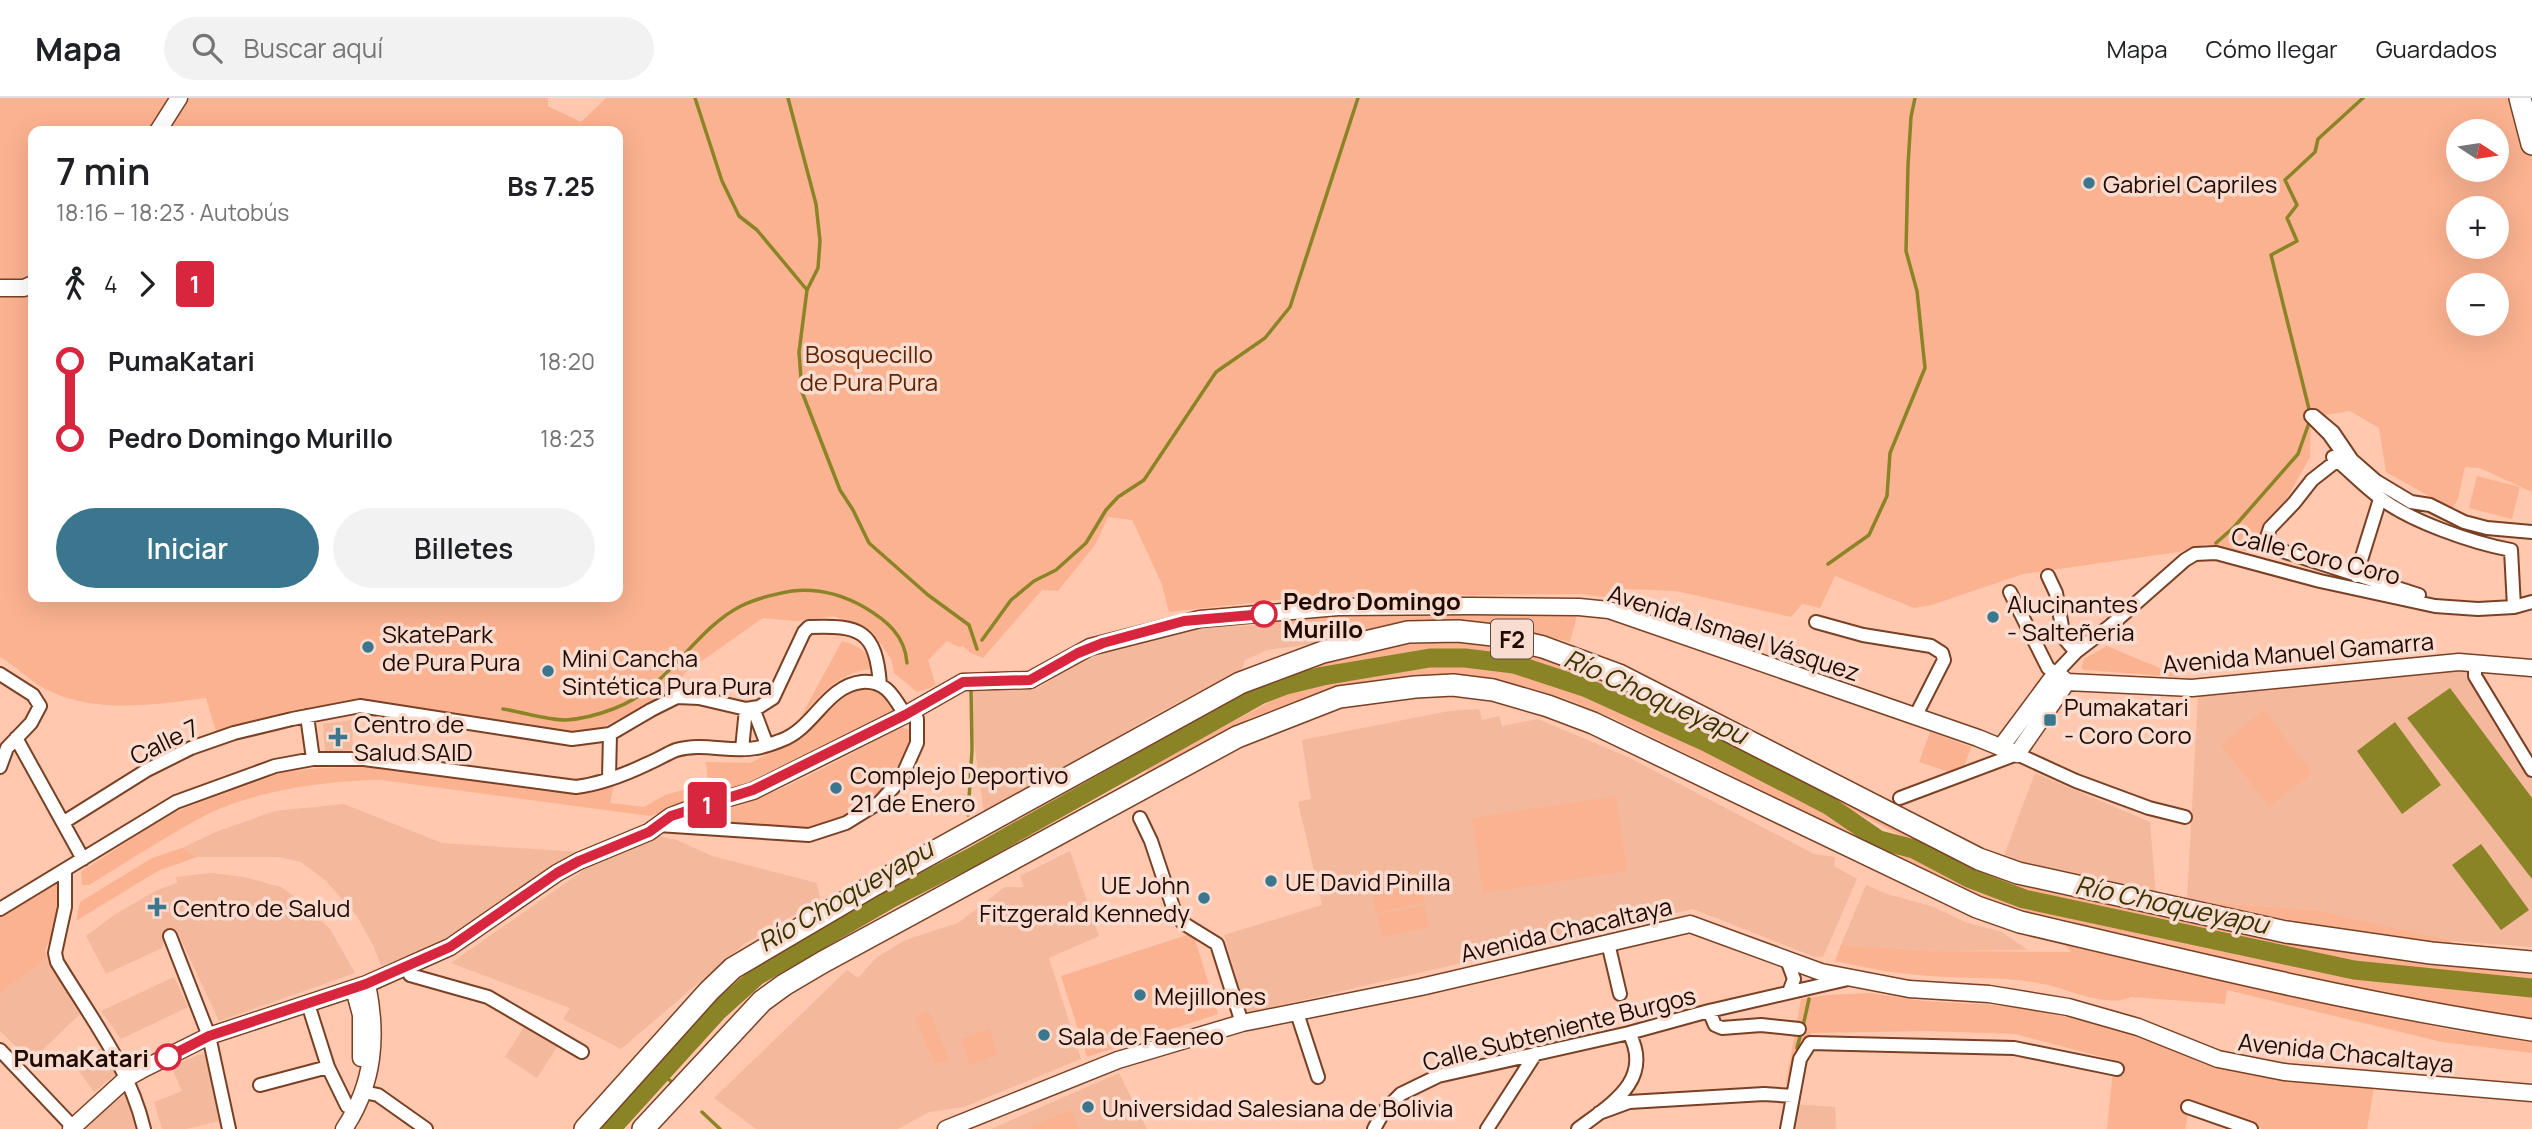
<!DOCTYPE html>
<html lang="es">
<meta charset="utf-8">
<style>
:root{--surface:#fff;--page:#f2f2f2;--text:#202124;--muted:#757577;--line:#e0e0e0;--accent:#3a768e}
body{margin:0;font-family:Manrope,sans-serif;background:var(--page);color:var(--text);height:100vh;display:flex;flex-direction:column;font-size:26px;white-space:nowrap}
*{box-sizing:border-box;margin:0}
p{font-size:23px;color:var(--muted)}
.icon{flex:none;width:38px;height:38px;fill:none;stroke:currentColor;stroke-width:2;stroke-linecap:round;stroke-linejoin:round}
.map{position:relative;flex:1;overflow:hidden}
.panel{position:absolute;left:28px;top:28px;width:595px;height:476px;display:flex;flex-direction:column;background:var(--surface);border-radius:14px;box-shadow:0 7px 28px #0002}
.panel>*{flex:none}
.badge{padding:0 14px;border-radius:5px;font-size:24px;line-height:46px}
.needle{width:46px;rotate:102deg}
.fabs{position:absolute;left:2446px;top:21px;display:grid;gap:14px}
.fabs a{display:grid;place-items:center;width:63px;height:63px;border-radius:50%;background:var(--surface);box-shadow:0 7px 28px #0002;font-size:35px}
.map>.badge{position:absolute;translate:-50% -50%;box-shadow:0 0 0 4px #fff}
.legs{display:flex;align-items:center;gap:10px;height:77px;padding:0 28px;font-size:23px}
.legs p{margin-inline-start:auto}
.summary{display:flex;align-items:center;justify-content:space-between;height:119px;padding:0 28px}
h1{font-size:38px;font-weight:600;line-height:52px}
.button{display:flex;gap:14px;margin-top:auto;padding:14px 28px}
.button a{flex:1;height:80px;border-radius:42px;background:var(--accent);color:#fff;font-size:28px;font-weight:600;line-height:80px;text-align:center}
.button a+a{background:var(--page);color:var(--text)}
ul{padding:0 28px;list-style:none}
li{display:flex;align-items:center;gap:24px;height:77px;font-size:26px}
li i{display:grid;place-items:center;width:10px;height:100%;margin:0 9px;background:currentColor}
li i::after{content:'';width:18px;height:18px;margin:-9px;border:5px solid;border-radius:50%;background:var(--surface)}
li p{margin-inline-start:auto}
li:first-child i{background:linear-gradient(#0000 50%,currentColor 0)}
li:last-child i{background:linear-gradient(currentColor 50%,#0000 0)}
header{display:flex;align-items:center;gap:42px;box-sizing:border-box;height:98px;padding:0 35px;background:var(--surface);border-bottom:2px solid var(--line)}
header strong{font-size:33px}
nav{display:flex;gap:38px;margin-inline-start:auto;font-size:24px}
.search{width:490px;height:63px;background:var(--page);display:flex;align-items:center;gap:18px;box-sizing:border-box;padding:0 24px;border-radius:38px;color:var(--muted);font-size:26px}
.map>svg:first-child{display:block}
.built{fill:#f4b89d}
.green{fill:#fbb290;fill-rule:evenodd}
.water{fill:#8a8427}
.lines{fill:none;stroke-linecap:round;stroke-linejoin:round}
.stream{stroke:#8a8427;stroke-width:3.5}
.river{stroke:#8a8427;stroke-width:19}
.street-casing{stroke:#794024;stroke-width:16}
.secondary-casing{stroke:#794024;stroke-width:19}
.highway-casing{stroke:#794024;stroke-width:24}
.street{stroke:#fff;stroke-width:12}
.secondary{stroke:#fff;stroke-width:16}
.highway{stroke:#fff;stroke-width:21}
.line-1-casing{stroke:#fff;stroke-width:16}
.line-1{stroke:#d7263d;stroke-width:10}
.poi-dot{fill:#3a768e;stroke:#f8dccf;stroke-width:2.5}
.stop-1-dot{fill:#fff;stroke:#d7263d;stroke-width:3.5}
.labels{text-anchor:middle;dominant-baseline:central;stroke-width:7;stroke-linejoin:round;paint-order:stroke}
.shield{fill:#f8dccf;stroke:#624940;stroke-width:2}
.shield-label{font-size:23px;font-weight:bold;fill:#210a02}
.poi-label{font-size:24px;fill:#210a02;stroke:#f8dccf;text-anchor:start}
.park-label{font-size:24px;fill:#632400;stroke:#f8dccf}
.street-label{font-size:24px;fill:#210a02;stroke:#f8dccf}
.stop-label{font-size:24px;font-weight:bold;fill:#210a02;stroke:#f8dccf;text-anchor:start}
.water-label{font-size:26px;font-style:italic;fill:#373300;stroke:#f8dccf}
</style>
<header>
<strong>Mapa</strong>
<div class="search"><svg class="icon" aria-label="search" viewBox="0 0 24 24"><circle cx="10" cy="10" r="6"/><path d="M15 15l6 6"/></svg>Buscar aquí</div>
<nav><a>Mapa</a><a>Cómo llegar</a><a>Guardados</a></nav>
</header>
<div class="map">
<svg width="2532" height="1031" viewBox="0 0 2532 1031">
<rect width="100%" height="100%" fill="#ffc8af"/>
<path class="built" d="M 1266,527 L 1328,531 L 1331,533 L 1329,544 L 1267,552 L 1245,562 L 1242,571 L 1152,618 L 1066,670 L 984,714 L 973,638 L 973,589 L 1023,592 L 1040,589 L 1092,556 L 1197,529 Z
M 2465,571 L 2532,682 L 2532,849 L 2452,843 L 2317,812 L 2187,803 L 2198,598 Z
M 1479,611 L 1482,622 L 1499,618 L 1502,628 L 1538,621 L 1628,659 L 1814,756 L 1835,759 L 1834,768 L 1857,781 L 1823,859 L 1815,859 L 1693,811 L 1247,915 L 1224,837 L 1322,807 L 1298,704 L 1311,701 L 1302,642 L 1449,613 Z
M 352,622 L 353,652 L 325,654 L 323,626 Z
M 2035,675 L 2150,724 L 2156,797 L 2053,776 L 2003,760 Z
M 344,706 L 442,745 L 580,754 L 546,772 L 478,820 L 436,846 L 381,868 L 374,849 L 357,818 L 325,782 L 301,764 L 279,759 L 197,759 L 182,750 L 218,733 L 275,713 Z
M 658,738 L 677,742 L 712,758 L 817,785 L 820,802 L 744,846 L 621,951 L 563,921 L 570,910 L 451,865 L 597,763 Z
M 1070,753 L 1099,838 L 1049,860 L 1081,961 L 964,1009 L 929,1014 L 898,1031 L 756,1031 L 714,1000 L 847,872 L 858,880 L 876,860 L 905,842 L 958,825 L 1005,789 L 1024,789 L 1020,778 Z
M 211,775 L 244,779 L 281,789 L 301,803 L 330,831 L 355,875 L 219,923 L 177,833 L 165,838 L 162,850 L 106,876 L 86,838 L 114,817 L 157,792 L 177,785 L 176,779 Z
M 1866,787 L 1887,796 L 1934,809 L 1965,824 L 2002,834 L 2028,852 L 1938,853 L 1841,847 Z
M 48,860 L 80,916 L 31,963 L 0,933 L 0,895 Z
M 174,879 L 188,909 L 121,941 L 101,913 Z
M 526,926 L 559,946 L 537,980 L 505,959 Z
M 101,950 L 118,975 L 94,994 L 77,970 Z
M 201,956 L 207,958 L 224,1022 L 186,1031 L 162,1031 L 154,1004 L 182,993 L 171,968 Z
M 1119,975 L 1147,1031 L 991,1031 L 1014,1021 Z
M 122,996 L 130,998 L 140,1031 L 86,1031 Z
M 1793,1006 L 1835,1009 L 1836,1031 L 1789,1031 Z"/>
<path class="green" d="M 0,0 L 548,0 L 548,8 L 581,24 L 606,0 L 2532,0 L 2532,394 L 2480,370 L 2465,369 L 2458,401 L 2452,411 L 2386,374 L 2379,330 L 2350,313 L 2325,317 L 2320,323 L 2311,319 L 2310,359 L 2281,411 L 2272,451 L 2230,453 L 2206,446 L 2179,454 L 2023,476 L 1932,507 L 1914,510 L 1835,478 L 1820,510 L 1802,506 L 1791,519 L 1676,493 L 1627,491 L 1625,502 L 1582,496 L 1476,497 L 1349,494 L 1169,514 L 1161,484 L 1132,422 L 1108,419 L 1095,447 L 1058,493 L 1042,492 L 983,560 L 971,555 L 963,548 L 959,549 L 947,543 L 928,562 L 936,588 L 917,594 L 894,575 L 892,563 L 882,547 L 852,525 L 834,518 L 795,523 L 763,520 L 686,574 L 668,597 L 600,630 L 573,634 L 548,632 L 359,602 L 301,615 L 293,612 L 216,634 L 206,600 C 154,607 88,617 40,588 C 26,579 14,567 0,559 ZM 33,33 L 618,33 L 618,499 L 33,499 ZM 2459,33 L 2497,33 L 2497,72 L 2459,72 ZM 2459,110 L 2497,110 L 2497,149 L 2459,149 ZM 2459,187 L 2497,187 L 2497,226 L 2459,226 Z
M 2477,378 L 2520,389 L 2512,421 L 2469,410 Z
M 1502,515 L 1577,517 L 1570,544 L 1503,527 L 1463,524 L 1399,524 L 1329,544 L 1331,534 L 1328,531 L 1266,527 L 1266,522 L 1337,516 Z
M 1453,542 L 1510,549 L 1564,564 L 1609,583 L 2004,777 L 2532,872 L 2532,882 L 2357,865 L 2036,797 L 1970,773 L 1777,674 L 1599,589 L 1557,572 L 1506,559 L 1453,553 L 1406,555 L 1327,570 L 1279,583 L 1141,661 L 1137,651 C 1182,626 1227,600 1275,579 C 1329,556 1394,545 1453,542 Z
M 842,543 C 860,548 869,555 878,571 C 840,571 824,594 800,620 Z
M 2107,548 L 2181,579 L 2084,572 L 2081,570 L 2084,561 Z
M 1445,567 L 1515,572 L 1559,583 L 1622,610 L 1972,787 L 2022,806 L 2157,838 L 2354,879 L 2532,896 L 2532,924 L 2442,911 L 2049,822 L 2002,808 L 1925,776 L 1788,705 L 1615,621 L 1564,600 L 1520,587 L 1468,577 L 1405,581 L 1331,592 L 1250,620 L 1149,676 L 1145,670 L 1281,598 L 1329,583 Z
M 863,588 L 884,593 L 897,611 L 756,684 L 650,718 L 381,682 C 329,682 251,693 204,718 C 165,739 127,764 89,787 L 82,787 L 81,774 L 169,716 L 283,674 L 320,670 L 370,669 L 581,694 L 615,682 L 610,705 L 644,709 L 665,697 L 708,685 L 706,664 L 750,665 L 798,641 L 841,602 Z
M 2264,612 L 2312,675 L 2269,708 L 2221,647 Z
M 900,629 L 910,632 C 911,653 905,671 891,686 C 853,730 804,735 749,726 C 739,725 727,724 718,720 L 718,714 C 783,695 841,661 900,629 Z
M 1930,634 L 1971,649 L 1964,669 L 1952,675 L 1919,664 Z
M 1616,698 L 1627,773 L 1483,795 L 1472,720 Z
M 182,750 L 197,759 L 158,773 L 76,823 L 80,804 L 152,760 Z
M 1419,779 L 1425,804 L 1376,815 L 1371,789 Z
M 63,781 L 57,827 L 45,852 L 48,860 L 0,895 L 0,814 L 48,783 Z
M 2187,803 L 2317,812 L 2449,842 L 2460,849 L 2354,834 Z
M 1424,807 L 1429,829 L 1382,839 L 1377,817 Z
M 1193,835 L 1218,916 L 1087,959 L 1061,878 Z
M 2061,842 L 2263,892 L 2331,905 L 2450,932 L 2532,942 L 2532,955 L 2442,944 L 2227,892 L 2225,906 L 2131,899 C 2108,910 2073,893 2048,887 C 2010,878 1969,881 1930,878 C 1898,876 1866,870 1835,863 L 1841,847 L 1938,853 L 2071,854 Z
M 1869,895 L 1924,903 L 2010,908 L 2077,921 L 2146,938 L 2203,966 L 2241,973 L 2374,989 L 2367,1031 L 2262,1031 L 2205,1010 L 2190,1008 L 2185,1031 L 2107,1031 L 2114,962 L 2015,936 L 1928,933 L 1812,935 L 1800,948 L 1785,990 L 1801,901 L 1828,897 Z
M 929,913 L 949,960 L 935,966 L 915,919 Z
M 989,931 L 998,956 L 970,967 L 961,941 Z
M 1071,1012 L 1079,1031 L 1033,1031 L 1031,1028 Z"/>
<path class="water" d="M 2450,590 L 2532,700 L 2532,781 L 2407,620 Z
M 2395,624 L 2441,687 L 2402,716 L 2357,653 Z
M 2481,746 L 2529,812 L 2501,832 L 2452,767 Z"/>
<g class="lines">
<path class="stream" d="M 695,0 L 722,83 L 739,118 L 757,132 L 807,192
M 788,0 L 816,106 L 820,143 L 818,170 L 807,192 L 799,254 L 802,294 L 840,392 L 853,412 L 869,445 L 928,497 L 969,527 L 977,551
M 2310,315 L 2271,157 L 2297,143 L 2287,120 L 2297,107 L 2285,82 L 2315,54 L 2318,41 L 2363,0
M 2216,445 L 2234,429 L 2298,356 L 2310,322
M 1828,466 L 1869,437 L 1887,398 L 1890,355 L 1925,270 L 1917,193 L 1906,153 L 1908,67 L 1911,19 L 1915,0
M 982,542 L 1011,502 L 1034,483 L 1056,472 L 1086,445 L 1106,412 L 1118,399 L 1144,382 L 1216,274 L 1265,240 L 1290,209 L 1358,0
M 503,611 C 523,614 546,622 566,622 C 580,621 600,616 613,611 C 670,590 692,533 741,508 C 757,500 775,496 792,493 C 818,490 841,496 864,509 C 886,522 905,537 907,565
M 968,717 L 972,652 L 971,590
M 1803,928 L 1809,901
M 1797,950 L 1801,935
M 661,975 L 673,985
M 702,1014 L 720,1031"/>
<path class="river" d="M 611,1031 L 717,914 L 757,878 L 892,800 L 970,760 L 1260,597 L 1286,587 L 1323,578 L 1430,560 L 1465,560 L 1514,566 L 1587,590 L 1706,644 L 1828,707 L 1879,742 L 1914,751 L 1969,780 L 2024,801 L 2354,872 L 2532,890"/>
<g class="street-casing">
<path id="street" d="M 2337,359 L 2333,359 C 2349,372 2363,387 2379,399 C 2409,423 2473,445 2511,452 L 2514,509
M 2048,478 L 2056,495 L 2064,540 L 2076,554
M 2356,478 L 2380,401
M 2010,494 L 2048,570 L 2056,575 L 2076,554 L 2110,528 L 2185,462 L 2195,456 L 2216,455 L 2320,483 L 2435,508 L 2478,511 L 2514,509 L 2532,504
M 2419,497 L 2276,451 L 2265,446 L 2270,430 L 2294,405 L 2312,382 L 2344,357 L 2329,336 L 2311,318 L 2314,318 L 2333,334 L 2352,362 L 2376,383 L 2411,404 L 2430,407 L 2464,424 L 2487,430 L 2532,434
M 1816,524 L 1863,537 L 1931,548 L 1942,555 L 1944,562 L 1915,619
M 2475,564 L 2475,578 L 2532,672
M 0,576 L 33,597 L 40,608 L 31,625 L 7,650 L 0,669
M 753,610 L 767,647
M 307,618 L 313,661
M 16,640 L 83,761
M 742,651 L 746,611
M 609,680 L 610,636
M 1900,700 L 2017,656 L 2076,683 L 2149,710 L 2185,719
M 1140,720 L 1151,743 L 1174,812 L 1183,825 L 1217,846 L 1242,925
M 64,724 L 147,672 L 191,650 L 234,635 L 292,621 L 360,608 L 572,641 L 610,636 L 651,612 L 677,599 L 699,600 L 746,611 L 759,609 L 773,600 L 804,534 L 809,529 C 860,527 876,532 880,587
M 658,727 L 809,737 L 846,725 L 880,704 L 901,681 L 917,645 L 917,621 L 913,612
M 65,772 L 65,809 L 55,855 L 57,864 C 89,917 130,970 144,1031
M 0,811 L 176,704 L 275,668 L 313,661 L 364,661 L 576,689 C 600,686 626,676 647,666 C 657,662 666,656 676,652 C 703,644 730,655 756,650 C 764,649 774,645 782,642 C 814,630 826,588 862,584 C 886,582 894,599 905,617
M 170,838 L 209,938 L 229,1031
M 1608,845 L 1620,896
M 1787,862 L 1794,881 L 1789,894
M 407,869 L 410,877 L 488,899 L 582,954
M 308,906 L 328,969 L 347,1008
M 1709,913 L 1715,927 L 1722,930 L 1761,927 L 1799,931
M 1297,915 L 1318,979
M 0,952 L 73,1029
M 260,987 L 328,969
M 364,994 L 378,997 L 426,1031
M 2188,1009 L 2251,1031
M 1599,1015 L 1629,1004 L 1764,996 L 1793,998
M 1374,1031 L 1384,1013 L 1401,996 L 1438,978 L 1629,935 L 1709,913 L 1848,881
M 1487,1031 L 1536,955
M 1578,1031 C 1611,1006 1654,982 1629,935
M 1787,1031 L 1800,961 L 1810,945 L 2014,950 L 2117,971"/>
</g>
<g class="secondary-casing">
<path id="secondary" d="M 158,33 L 179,0
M 0,190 L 24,190 L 33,186
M 2067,584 L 2192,590 L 2459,564 L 2532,570
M 2001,649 L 2056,575 L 2067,584
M 354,891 L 361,917 L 361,960
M 71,1031 L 127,980 L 145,970 L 209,938 L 367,886 L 450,849 L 557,775 L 579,763 L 649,734 L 671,718 L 684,713 L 753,693 L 905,617 L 963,584 L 1030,582 L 1090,549 L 1200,521 L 1338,509 L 1471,508 L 1579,509 L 1609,512 L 1978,640 L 2017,656 L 2067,584
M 344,1031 C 374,986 378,938 367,886
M 946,1031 L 1118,962 L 1242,925 L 1421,889 L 1690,826 L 1821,874 L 1909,891 L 1989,896 L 2068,909 L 2138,929 L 2218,961 L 2284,974 L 2532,995"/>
</g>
<g class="highway-casing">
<path id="highway" d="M 2520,0 L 2532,46
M 585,1031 L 709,893 L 733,870 L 874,787 L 1240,585 L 1323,554 L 1408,534 L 1458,533 L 1493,537 L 1543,549 L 1619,577 L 1979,761 L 2018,775 L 2286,834 L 2431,855 L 2532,864
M 643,1031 L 762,903 L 784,887 L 823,864 L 1237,639 L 1339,599 L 1415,589 L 1453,587 L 1493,592 L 1548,608 L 1593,625 L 1977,809 L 2020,824 C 2190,864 2359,906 2532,932"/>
</g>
<use href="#street" class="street"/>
<use href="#secondary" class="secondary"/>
<use href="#highway" class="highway"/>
</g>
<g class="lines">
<g class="line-1-casing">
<path id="line-1" d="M 168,959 L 209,938 L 366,886 L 450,849 L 557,775 L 579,763 L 649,734 L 671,718 L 753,692 L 905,617 L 963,584 L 1030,582 L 1078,555 L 1103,545 L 1184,523 L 1264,516"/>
</g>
<use href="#line-1" class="line-1"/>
</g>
<g class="poi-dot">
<circle cx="2089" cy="85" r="7"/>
<circle cx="1993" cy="519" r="7"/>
<circle cx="368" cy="549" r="7"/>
<circle cx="548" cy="573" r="7"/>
<rect x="2043" y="615" width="14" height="14" rx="3.5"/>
<path d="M334.5 628.5h7v7h7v7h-7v7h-7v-7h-7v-7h7z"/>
<circle cx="836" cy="690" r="7"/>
<circle cx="1271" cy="783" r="7"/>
<circle cx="1204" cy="800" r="7"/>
<path d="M153.5 798.5h7v7h7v7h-7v7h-7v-7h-7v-7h7z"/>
<circle cx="1140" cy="897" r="7"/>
<circle cx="1044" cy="937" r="7"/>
<circle cx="1088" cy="1009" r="7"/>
</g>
<g class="stop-1-dot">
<circle cx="1264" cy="516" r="12"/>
<circle cx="168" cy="959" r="12"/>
</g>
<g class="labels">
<rect class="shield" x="1491" y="521.5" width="42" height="39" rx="5"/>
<g class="shield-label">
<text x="1512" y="541">F2</text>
</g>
<g class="poi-label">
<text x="2103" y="85">Gabriel Capriles</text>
<text x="2007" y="505">Alucinantes<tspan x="2007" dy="28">- Salteñeria</tspan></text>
<text x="382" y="535">SkatePark<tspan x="382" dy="28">de Pura Pura</tspan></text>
<text x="562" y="559">Mini Cancha<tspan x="562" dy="28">Sintética Pura Pura</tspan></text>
<text x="2064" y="608">Pumakatari<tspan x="2064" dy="28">- Coro Coro</tspan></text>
<text x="354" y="625">Centro de<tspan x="354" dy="28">Salud SAID</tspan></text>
<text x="850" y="676">Complejo Deportivo<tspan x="850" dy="28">21 de Enero</tspan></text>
<text x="1285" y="783">UE David Pinilla</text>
<text x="1190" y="786" text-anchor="end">UE John<tspan x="1190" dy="28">Fitzgerald Kennedy</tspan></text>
<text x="173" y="809">Centro de Salud</text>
<text x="1154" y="897">Mejillones</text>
<text x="1058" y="937">Sala de Faeneo</text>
<text x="1102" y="1009">Universidad Salesiana de Bolivia</text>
</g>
<g class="park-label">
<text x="869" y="255">Bosquecillo<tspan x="869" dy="28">de Pura Pura</tspan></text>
</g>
<g class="street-label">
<text transform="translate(2316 457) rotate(14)">Calle Coro Coro</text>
<text transform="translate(1734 534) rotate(18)">Avenida Ismael Vásquez</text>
<text transform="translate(2298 554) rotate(-5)">Avenida Manuel Gamarra</text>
<text transform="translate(164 643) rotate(-26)">Calle 7</text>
<text transform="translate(1566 831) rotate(-13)">Avenida Chacaltaya</text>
<text transform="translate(1559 930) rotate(-14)">Calle Subteniente Burgos</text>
<text transform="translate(2346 954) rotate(6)">Avenida Chacaltaya</text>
</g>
<g class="stop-label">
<text x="1283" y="502">Pedro Domingo<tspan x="1283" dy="28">Murillo</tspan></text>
<text x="149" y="959" text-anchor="end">PumaKatari</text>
</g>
<g class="water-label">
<text transform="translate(1656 598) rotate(24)">Río Choqueyapu</text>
<text transform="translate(845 797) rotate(-30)">Río Choqueyapu</text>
<text transform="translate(2172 806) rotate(12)">Río Choqueyapu</text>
</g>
</g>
</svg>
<div class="fabs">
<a><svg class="needle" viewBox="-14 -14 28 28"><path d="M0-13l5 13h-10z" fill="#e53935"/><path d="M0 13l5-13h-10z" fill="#757577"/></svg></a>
<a>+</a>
<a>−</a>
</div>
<b class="badge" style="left:707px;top:707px;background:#d7263d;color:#fff">1</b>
<section class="panel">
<div class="summary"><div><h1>7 min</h1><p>18:16 – 18:23 · Autobús</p></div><b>Bs 7.25</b></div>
<div class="legs"><svg class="icon" aria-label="walk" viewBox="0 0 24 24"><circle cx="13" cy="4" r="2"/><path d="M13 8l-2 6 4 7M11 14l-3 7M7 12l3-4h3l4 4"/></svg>4<svg class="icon" aria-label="forward" viewBox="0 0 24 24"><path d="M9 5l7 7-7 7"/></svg><b class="badge" style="background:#d7263d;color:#fff">1</b></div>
<ul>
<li><i style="color:#d7263d"></i><b>PumaKatari</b><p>18:20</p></li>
<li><i style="color:#d7263d"></i><b>Pedro Domingo Murillo</b><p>18:23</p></li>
</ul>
<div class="button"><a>Iniciar</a><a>Billetes</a></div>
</section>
</div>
